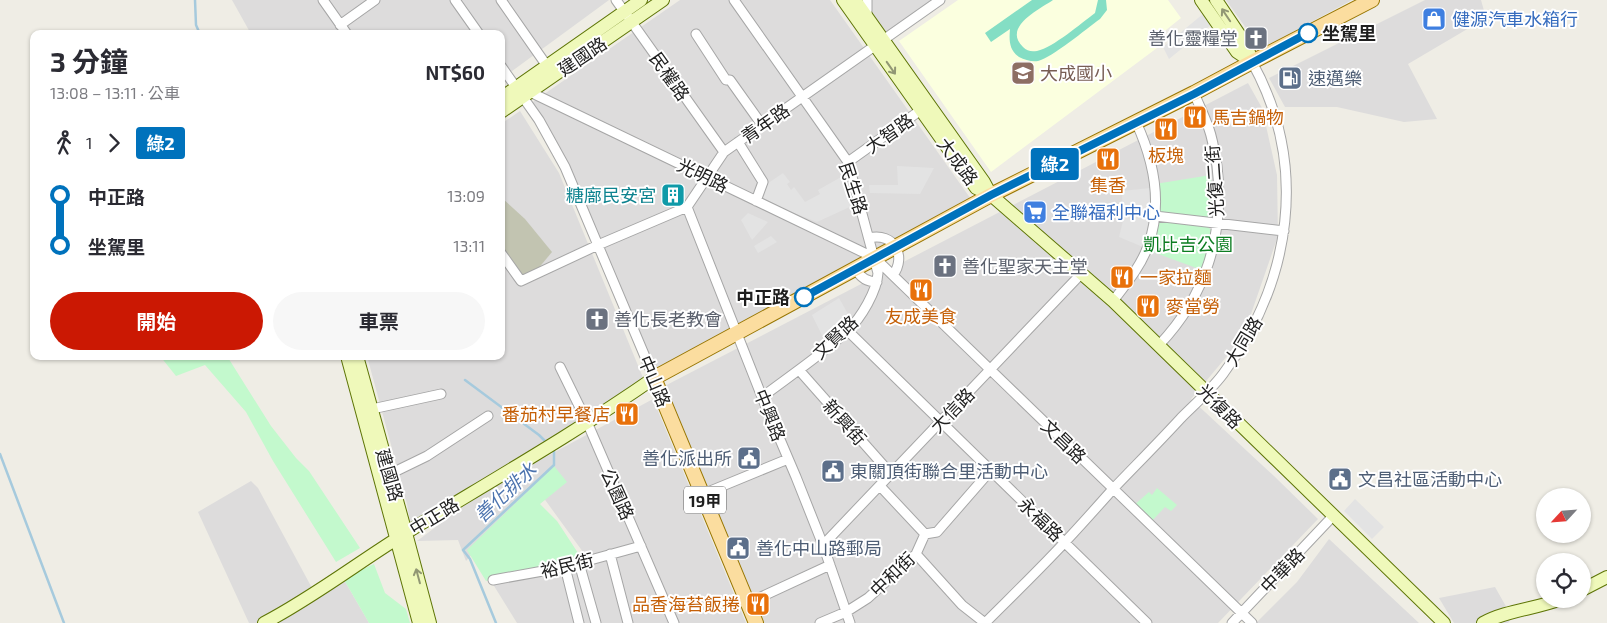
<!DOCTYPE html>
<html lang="zh-TW">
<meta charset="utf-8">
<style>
:root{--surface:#fff;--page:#f7f7f7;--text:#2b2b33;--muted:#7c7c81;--accent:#cb1803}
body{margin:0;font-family:"Exo 2","Noto Sans TC",sans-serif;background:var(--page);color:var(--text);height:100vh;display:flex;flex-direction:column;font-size:19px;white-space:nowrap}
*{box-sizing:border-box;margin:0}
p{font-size:16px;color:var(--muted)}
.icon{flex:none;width:28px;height:28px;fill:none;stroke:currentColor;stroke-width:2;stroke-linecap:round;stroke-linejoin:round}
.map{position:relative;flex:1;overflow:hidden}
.panel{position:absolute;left:30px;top:30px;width:475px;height:330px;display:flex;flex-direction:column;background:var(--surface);border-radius:10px;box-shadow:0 1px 4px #0004}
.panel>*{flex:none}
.badge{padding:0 10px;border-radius:4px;font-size:18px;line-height:32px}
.needle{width:32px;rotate:244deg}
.fabs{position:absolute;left:1536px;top:488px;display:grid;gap:10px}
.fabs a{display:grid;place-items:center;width:55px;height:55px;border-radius:50%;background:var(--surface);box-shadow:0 1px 4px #0004;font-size:25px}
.map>.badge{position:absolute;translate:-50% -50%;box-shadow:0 0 0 2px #fff}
.legs{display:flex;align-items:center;gap:8px;height:55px;padding:0 20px;font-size:16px}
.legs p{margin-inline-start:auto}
.summary{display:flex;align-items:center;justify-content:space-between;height:85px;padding:0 20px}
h1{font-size:28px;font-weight:700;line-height:38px}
.button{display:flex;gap:10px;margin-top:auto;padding:10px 20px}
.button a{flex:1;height:58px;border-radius:30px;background:var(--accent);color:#fff;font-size:20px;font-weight:700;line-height:58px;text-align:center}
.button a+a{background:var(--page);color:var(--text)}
ul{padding:0 20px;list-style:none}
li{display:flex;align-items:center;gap:18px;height:50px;font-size:19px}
li i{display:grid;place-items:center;width:8px;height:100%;margin:0 6px;background:currentColor}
li i::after{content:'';width:12px;height:12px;margin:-6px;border:4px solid;border-radius:50%;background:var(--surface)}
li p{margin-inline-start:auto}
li:first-child i{background:linear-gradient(#0000 50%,currentColor 0)}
li:last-child i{background:linear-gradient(currentColor 50%,#0000 0)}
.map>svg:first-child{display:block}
.residential{fill:#dddcdc}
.education{fill:#fbffdf}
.construction{fill:#c2c4b1}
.park{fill:#c3f9cd}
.pitch{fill:#84dec4}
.parking{fill:#e3e3e3}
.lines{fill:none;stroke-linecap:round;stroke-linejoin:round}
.stream{stroke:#a6cadd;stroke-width:2.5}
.street-casing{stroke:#a6a6a6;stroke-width:11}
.secondary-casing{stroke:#5e7506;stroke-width:14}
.primary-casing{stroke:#987602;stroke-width:16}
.street{stroke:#fff;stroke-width:9}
.secondary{stroke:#eff9ba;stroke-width:12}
.primary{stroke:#fbdd9f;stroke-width:14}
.oneway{stroke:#919774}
.line-1-casing{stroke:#fff;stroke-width:11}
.line-1{stroke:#0072bc;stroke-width:8}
.stop-1-dot{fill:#fff;stroke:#0072bc;stroke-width:2.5}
.labels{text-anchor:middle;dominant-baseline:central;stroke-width:4;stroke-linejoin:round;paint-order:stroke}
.shield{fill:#fff;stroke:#626262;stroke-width:1}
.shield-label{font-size:16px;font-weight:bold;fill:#1f1f1f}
.shop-label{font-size:18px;fill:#366cbe;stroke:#fff;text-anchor:start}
.stop-label{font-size:18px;font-weight:bold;fill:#1f1f1f;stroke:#fff;text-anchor:start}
.worship-label{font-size:18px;fill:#5b616d;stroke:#fff;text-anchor:start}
.street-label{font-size:18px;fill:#1f1f1f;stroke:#fff}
.education-label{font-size:18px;fill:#785e54;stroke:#fff;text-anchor:start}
.service-label{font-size:18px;fill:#4e5e75;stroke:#fff;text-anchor:start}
.food-label{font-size:18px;fill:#c56008;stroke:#fff;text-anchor:start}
.culture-label{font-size:18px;fill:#0d838f;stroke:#fff;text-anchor:end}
.park-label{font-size:18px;fill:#0d7d22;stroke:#fff}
.water-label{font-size:19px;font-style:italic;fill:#4c73ae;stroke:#fff}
</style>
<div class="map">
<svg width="1607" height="623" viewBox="0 0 1607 623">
<rect width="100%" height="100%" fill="#efede5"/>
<path class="residential" d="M 232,0 L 609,0 L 501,79 L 501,34 L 251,34 Z
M 680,0 L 830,0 L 973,202 L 791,295 L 753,321 L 654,380 L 566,163 L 527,106 Z
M 861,0 L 936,0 L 886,37 Z
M 1226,0 L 1352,0 L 1261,49 Z
M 1425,0 L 1481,0 L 1486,18 L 1408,64 L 1437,119 L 1404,122 L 1337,107 L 1285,107 L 1269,78 Z
M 1248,83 L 1262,108 L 1277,175 L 1278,236 L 1243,337 L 1191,399 L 1274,476 L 1318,519 L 1218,623 L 754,623 L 655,391 Z
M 520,111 L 559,173 L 646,385 L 411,527 L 407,504 L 367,356 L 501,356 L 501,124 Z
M 653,399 L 746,623 L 517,623 L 491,581 L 583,552 L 535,486 L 466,561 L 458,540 L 417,541 L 488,488 Z
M 251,481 L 258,488 L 312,588 L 343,578 L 369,623 L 249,623 L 198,512 Z
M 1329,539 L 1419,623 L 1256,623 L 1297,582 Z
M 1495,587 L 1512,617 L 1508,623 L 1454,623 L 1439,598 Z"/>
<path class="education" d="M 958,0 L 1168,0 L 1181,18 L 1156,38 L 1161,45 L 991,172 L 899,41 Z"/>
<path class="construction" d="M 501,197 L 525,219 L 552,252 L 537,270 L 525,280 L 501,253 Z"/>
<path class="park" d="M 1211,175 L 1212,211 L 1209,217 L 1159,213 L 1155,184 Z
M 1160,220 L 1207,226 L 1212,231 L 1208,250 L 1202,270 L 1150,251 L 1158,222 Z
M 160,356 L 227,356 L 271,426 L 296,458 L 309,471 L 360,548 L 336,562 L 273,461 L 246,412 L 205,365 L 176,376 Z
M 554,466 L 567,482 L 540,504 L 557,521 L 580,556 L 486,581 L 467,550 Z
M 1157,488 L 1177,505 L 1171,511 L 1165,507 L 1150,523 L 1133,506 L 1149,492 L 1152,495 Z
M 374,564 L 385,593 L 406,609 L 410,623 L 369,623 L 343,578 Z"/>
<path class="pitch" d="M 1032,0 L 1053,0 C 1040,9 1002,27 1023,47 C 1027,51 1031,52 1037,51 C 1054,47 1080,24 1095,13 L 1098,0 L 1106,0 L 1107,10 L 1100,19 C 1086,29 1053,57 1038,61 C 1032,62 1025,60 1019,57 C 1009,50 1009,40 1010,29 L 991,42 L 985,33 Z"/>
<path class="parking" d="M 1203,14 L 1211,25 L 1169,59 L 1163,47 Z
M 897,166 L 934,168 L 920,194 L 870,193 L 869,185 L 898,185 Z
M 783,173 L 790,182 L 787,184 L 791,190 L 794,187 L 805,202 L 820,194 L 818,190 L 843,176 L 854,205 L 817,222 L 763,201 L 767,184 Z
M 1150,188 L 1150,219 L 1143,247 L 1119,237 L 1123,221 L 1122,191 Z
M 748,213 L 768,222 L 752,240 L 741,220 Z
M 771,236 L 777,242 L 758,253 L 754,246 Z
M 839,298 L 852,321 L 827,345 L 812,315 Z
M 1355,499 L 1384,527 L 1372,539 L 1344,511 Z"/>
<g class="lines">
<path class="stream" d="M 195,0 L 196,25 L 200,34
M 465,380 L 539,435 L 547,443
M 0,454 L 64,623
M 496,623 L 470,559 L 463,550 L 554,465 L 554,451 L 552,449"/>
<g class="street-casing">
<path id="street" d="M 323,0 L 347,34
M 455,0 L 479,34
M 501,0 L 547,66
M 616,0 L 724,152
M 734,0 L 848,162 L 878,273 C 877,291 861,318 848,330 C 840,338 830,345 821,353 C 802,368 782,382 762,397
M 867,16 L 867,0
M 340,25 L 375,0
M 696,34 L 726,80 L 730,80 L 762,125
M 501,66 L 539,120 L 565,167 L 654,378
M 530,92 L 875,258 L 1252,623
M 738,142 L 763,182 L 756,201
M 848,162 L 925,107
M 687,207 L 764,402 L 796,477 L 823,545 L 850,623
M 1155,216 L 1284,231
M 869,238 C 894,232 907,256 893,275
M 501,253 L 521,281 L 598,245 L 687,207 L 724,152 L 940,0
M 856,269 C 860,277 867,282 877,282
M 1113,301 C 1126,284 1141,266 1148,246 C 1163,204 1154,161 1136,122
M 848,331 L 1147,623
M 1159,345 C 1206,296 1225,234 1217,166 C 1215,154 1213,140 1209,129 C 1205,117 1199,105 1194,93
M 560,367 L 587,422 L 674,623
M 799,370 L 891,474
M 372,409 L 441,394
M 390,474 L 427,456 L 488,416
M 880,486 L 925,534
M 703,494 L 788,459
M 823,545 L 1081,274
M 610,554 L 628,623
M 916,554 L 962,605 L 985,623
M 579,563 L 596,623
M 565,567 L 579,623
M 493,580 L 565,567 L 641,546
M 748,603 L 830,565
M 820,623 L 846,612 L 868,598 L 916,554 L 925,534 L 937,532 L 991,470
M 985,623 C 1012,596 1039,570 1065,542 C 1081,525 1097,507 1113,489 C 1136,465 1159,442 1181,418 C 1195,404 1211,390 1223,374 C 1292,281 1309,165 1252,62
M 1232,623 L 1333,516"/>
</g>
<g class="secondary-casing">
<path id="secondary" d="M 843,0 L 976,188 L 991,195 L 1113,301 L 1444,623
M 855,0 L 984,182 L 991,195
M 1201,0 L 1237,52 L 1252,62
M 1216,0 L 1247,46 L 1252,62
M 501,98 L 641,0
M 501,112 L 663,0
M 347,356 L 419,623
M 357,356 L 406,533 L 430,623
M 1582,590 L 1607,577
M 264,623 C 314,597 360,561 409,531 C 491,481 575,433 654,378
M 1483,623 C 1507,610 1536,609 1561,599"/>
</g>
<g class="primary-casing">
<path id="primary" d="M 756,623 L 654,378 L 991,195 L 1194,93 L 1252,62 L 1372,0"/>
</g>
<use href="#street" class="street"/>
<use href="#secondary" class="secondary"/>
<use href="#primary" class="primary"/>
</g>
<defs><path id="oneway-shaft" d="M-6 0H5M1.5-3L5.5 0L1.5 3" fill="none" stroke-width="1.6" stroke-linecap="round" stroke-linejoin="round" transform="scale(1.25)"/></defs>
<g class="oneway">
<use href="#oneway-shaft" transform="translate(1226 15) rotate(-124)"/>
<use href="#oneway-shaft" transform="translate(891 68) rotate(55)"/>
<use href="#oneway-shaft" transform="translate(418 576) rotate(-105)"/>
</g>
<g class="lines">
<g class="line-1-casing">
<path id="line-1" d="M 804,297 L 991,195 L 1194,94 L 1308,33"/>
</g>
<use href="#line-1" class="line-1"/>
</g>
<defs>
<g id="shop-square" transform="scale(1.25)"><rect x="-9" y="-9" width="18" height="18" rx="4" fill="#3f7fe0" stroke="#fff"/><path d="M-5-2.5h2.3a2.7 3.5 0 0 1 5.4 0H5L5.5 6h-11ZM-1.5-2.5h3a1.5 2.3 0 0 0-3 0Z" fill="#fff"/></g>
<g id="church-square" transform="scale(1.25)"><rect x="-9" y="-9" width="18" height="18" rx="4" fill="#6b7280" stroke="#fff"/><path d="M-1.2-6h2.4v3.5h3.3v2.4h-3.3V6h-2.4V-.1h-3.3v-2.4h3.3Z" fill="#fff"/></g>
<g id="school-square" transform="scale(1.25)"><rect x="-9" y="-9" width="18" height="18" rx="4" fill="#8d6e63" stroke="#fff"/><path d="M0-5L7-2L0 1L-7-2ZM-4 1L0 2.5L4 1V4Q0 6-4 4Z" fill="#fff"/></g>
<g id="fuel-square" transform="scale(1.25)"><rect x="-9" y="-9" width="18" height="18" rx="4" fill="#5c6f8a" stroke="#fff"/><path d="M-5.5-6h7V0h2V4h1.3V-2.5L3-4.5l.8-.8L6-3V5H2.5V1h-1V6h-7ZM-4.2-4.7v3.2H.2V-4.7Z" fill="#fff"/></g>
<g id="restaurant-square" transform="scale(1.25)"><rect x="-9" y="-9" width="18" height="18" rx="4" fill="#e8710a" stroke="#fff"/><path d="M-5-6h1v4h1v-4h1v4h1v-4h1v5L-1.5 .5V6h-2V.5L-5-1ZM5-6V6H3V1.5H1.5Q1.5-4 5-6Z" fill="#fff"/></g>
<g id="building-square" transform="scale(1.25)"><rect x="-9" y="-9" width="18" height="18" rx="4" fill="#0f9aa8" stroke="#fff"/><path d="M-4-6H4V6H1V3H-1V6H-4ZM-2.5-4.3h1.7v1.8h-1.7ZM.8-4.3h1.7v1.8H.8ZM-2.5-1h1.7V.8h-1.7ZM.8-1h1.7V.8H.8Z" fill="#fff"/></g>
<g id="supermarket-square" transform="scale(1.25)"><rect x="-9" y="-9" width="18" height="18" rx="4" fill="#3f7fe0" stroke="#fff"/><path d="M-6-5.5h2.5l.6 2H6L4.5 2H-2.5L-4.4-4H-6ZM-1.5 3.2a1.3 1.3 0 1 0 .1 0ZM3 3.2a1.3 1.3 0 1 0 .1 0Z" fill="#fff"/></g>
<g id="civic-square" transform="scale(1.25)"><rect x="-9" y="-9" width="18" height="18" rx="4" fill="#5c6f8a" stroke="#fff"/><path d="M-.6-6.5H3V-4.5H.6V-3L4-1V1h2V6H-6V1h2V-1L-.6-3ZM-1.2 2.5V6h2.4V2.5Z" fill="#fff"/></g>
</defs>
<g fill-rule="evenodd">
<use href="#shop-square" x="1434" y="19"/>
<use href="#church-square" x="1256" y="38"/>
<use href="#school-square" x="1023" y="73"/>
<use href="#fuel-square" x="1290" y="78"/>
<use href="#restaurant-square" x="1195" y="117"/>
<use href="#restaurant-square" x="1166" y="129"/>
<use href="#restaurant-square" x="1108" y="159"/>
<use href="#building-square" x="673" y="195"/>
<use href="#supermarket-square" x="1035" y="212"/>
<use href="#church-square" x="945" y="266"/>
<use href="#restaurant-square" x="1122" y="277"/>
<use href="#restaurant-square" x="921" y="290"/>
<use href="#restaurant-square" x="1148" y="306"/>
<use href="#church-square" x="597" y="319"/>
<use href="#restaurant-square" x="627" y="414"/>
<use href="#civic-square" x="749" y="458"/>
<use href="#civic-square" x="833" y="471"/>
<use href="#civic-square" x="1340" y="479"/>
<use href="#civic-square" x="738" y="548"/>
<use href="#restaurant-square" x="758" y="604"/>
</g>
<g class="stop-1-dot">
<circle cx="1308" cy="33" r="9"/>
<circle cx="804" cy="297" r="9"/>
</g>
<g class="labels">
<rect class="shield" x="684" y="486.5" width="42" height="27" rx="4"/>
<g class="shield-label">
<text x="705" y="500">19甲</text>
</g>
<g class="shop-label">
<text x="1452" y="19">健源汽車水箱行</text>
<text x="1052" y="212">全聯福利中心</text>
</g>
<g class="stop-label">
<text x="1322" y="33">坐駕里</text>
<text x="790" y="297" text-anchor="end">中正路</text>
</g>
<g class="worship-label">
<text x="1238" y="38" text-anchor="end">善化靈糧堂</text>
<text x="962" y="266">善化聖家天主堂</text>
<text x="614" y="319">善化長老教會</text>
</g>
<g class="street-label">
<text transform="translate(582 56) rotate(-34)">建國路</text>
<text transform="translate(670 76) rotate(55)">民權路</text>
<text transform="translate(765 123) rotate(-35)">青年路</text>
<text transform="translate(889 133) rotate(-35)">大智路</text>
<text transform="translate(958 161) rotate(53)">大成路</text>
<text transform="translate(703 175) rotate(26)">光明路</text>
<text transform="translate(1214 181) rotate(-94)">光復二街</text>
<text transform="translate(854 188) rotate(72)">民生路</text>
<text transform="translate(835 337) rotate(-43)">文賢路</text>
<text transform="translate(1243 341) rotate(-59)">大同路</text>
<text transform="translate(655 381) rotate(67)">中山路</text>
<text transform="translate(1220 406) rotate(45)">光復路</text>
<text transform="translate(952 410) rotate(-46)">大信路</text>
<text transform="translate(770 415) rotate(68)">中興路</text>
<text transform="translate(845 422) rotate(48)">新興街</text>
<text transform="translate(1064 441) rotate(44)">文昌路</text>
<text transform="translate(390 475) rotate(74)">建國路</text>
<text transform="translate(618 494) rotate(66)">公園路</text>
<text transform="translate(434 516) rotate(-31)">中正路</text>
<text transform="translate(1041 519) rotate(44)">永福路</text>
<text transform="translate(567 565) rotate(-13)">裕民街</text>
<text transform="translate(1282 570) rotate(-46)">中華路</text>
<text transform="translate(892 574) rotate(-44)">中和街</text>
</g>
<g class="education-label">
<text x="1040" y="73">大成國小</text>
</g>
<g class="service-label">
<text x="1308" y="78">速邁樂</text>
<text x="732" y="458" text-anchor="end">善化派出所</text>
<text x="850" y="471">東關頂街聯合里活動中心</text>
<text x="1358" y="479">文昌社區活動中心</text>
<text x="756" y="548">善化中山路郵局</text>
</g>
<g class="food-label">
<text x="1212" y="117">馬吉鍋物</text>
<text x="1166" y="155" text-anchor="middle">板塊</text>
<text x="1108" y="185" text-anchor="middle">集香</text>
<text x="1140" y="277">一家拉麵</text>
<text x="1166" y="306">麥當勞</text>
<text x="921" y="316" text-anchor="middle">友成美食</text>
<text x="610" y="414" text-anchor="end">番茄村早餐店</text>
<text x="740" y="604" text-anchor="end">品香海苔飯捲</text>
</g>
<g class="culture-label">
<text x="656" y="195">糖廍民安宮</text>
</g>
<g class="park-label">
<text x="1188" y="244">凱比吉公園</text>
</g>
<g class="water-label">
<text transform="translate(505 492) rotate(-43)">善化排水</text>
</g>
</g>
</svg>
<div class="fabs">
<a><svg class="needle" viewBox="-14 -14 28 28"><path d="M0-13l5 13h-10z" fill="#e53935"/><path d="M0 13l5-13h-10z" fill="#7c7c81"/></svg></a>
<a><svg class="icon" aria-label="locate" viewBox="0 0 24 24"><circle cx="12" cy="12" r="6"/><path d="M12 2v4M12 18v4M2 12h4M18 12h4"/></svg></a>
</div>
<b class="badge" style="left:1055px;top:164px;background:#0072bc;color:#fff">綠2</b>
<section class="panel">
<div class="summary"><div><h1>3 分鐘</h1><p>13:08 – 13:11 · 公車</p></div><b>NT$60</b></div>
<div class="legs"><svg class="icon" aria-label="walk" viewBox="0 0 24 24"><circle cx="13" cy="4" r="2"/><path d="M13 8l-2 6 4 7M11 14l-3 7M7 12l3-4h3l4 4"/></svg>1<svg class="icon" aria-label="forward" viewBox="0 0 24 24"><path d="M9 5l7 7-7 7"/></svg><b class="badge" style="background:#0072bc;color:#fff">綠2</b></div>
<ul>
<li><i style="color:#0072bc"></i><b>中正路</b><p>13:09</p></li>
<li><i style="color:#0072bc"></i><b>坐駕里</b><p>13:11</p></li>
</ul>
<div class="button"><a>開始</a><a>車票</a></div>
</section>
</div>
